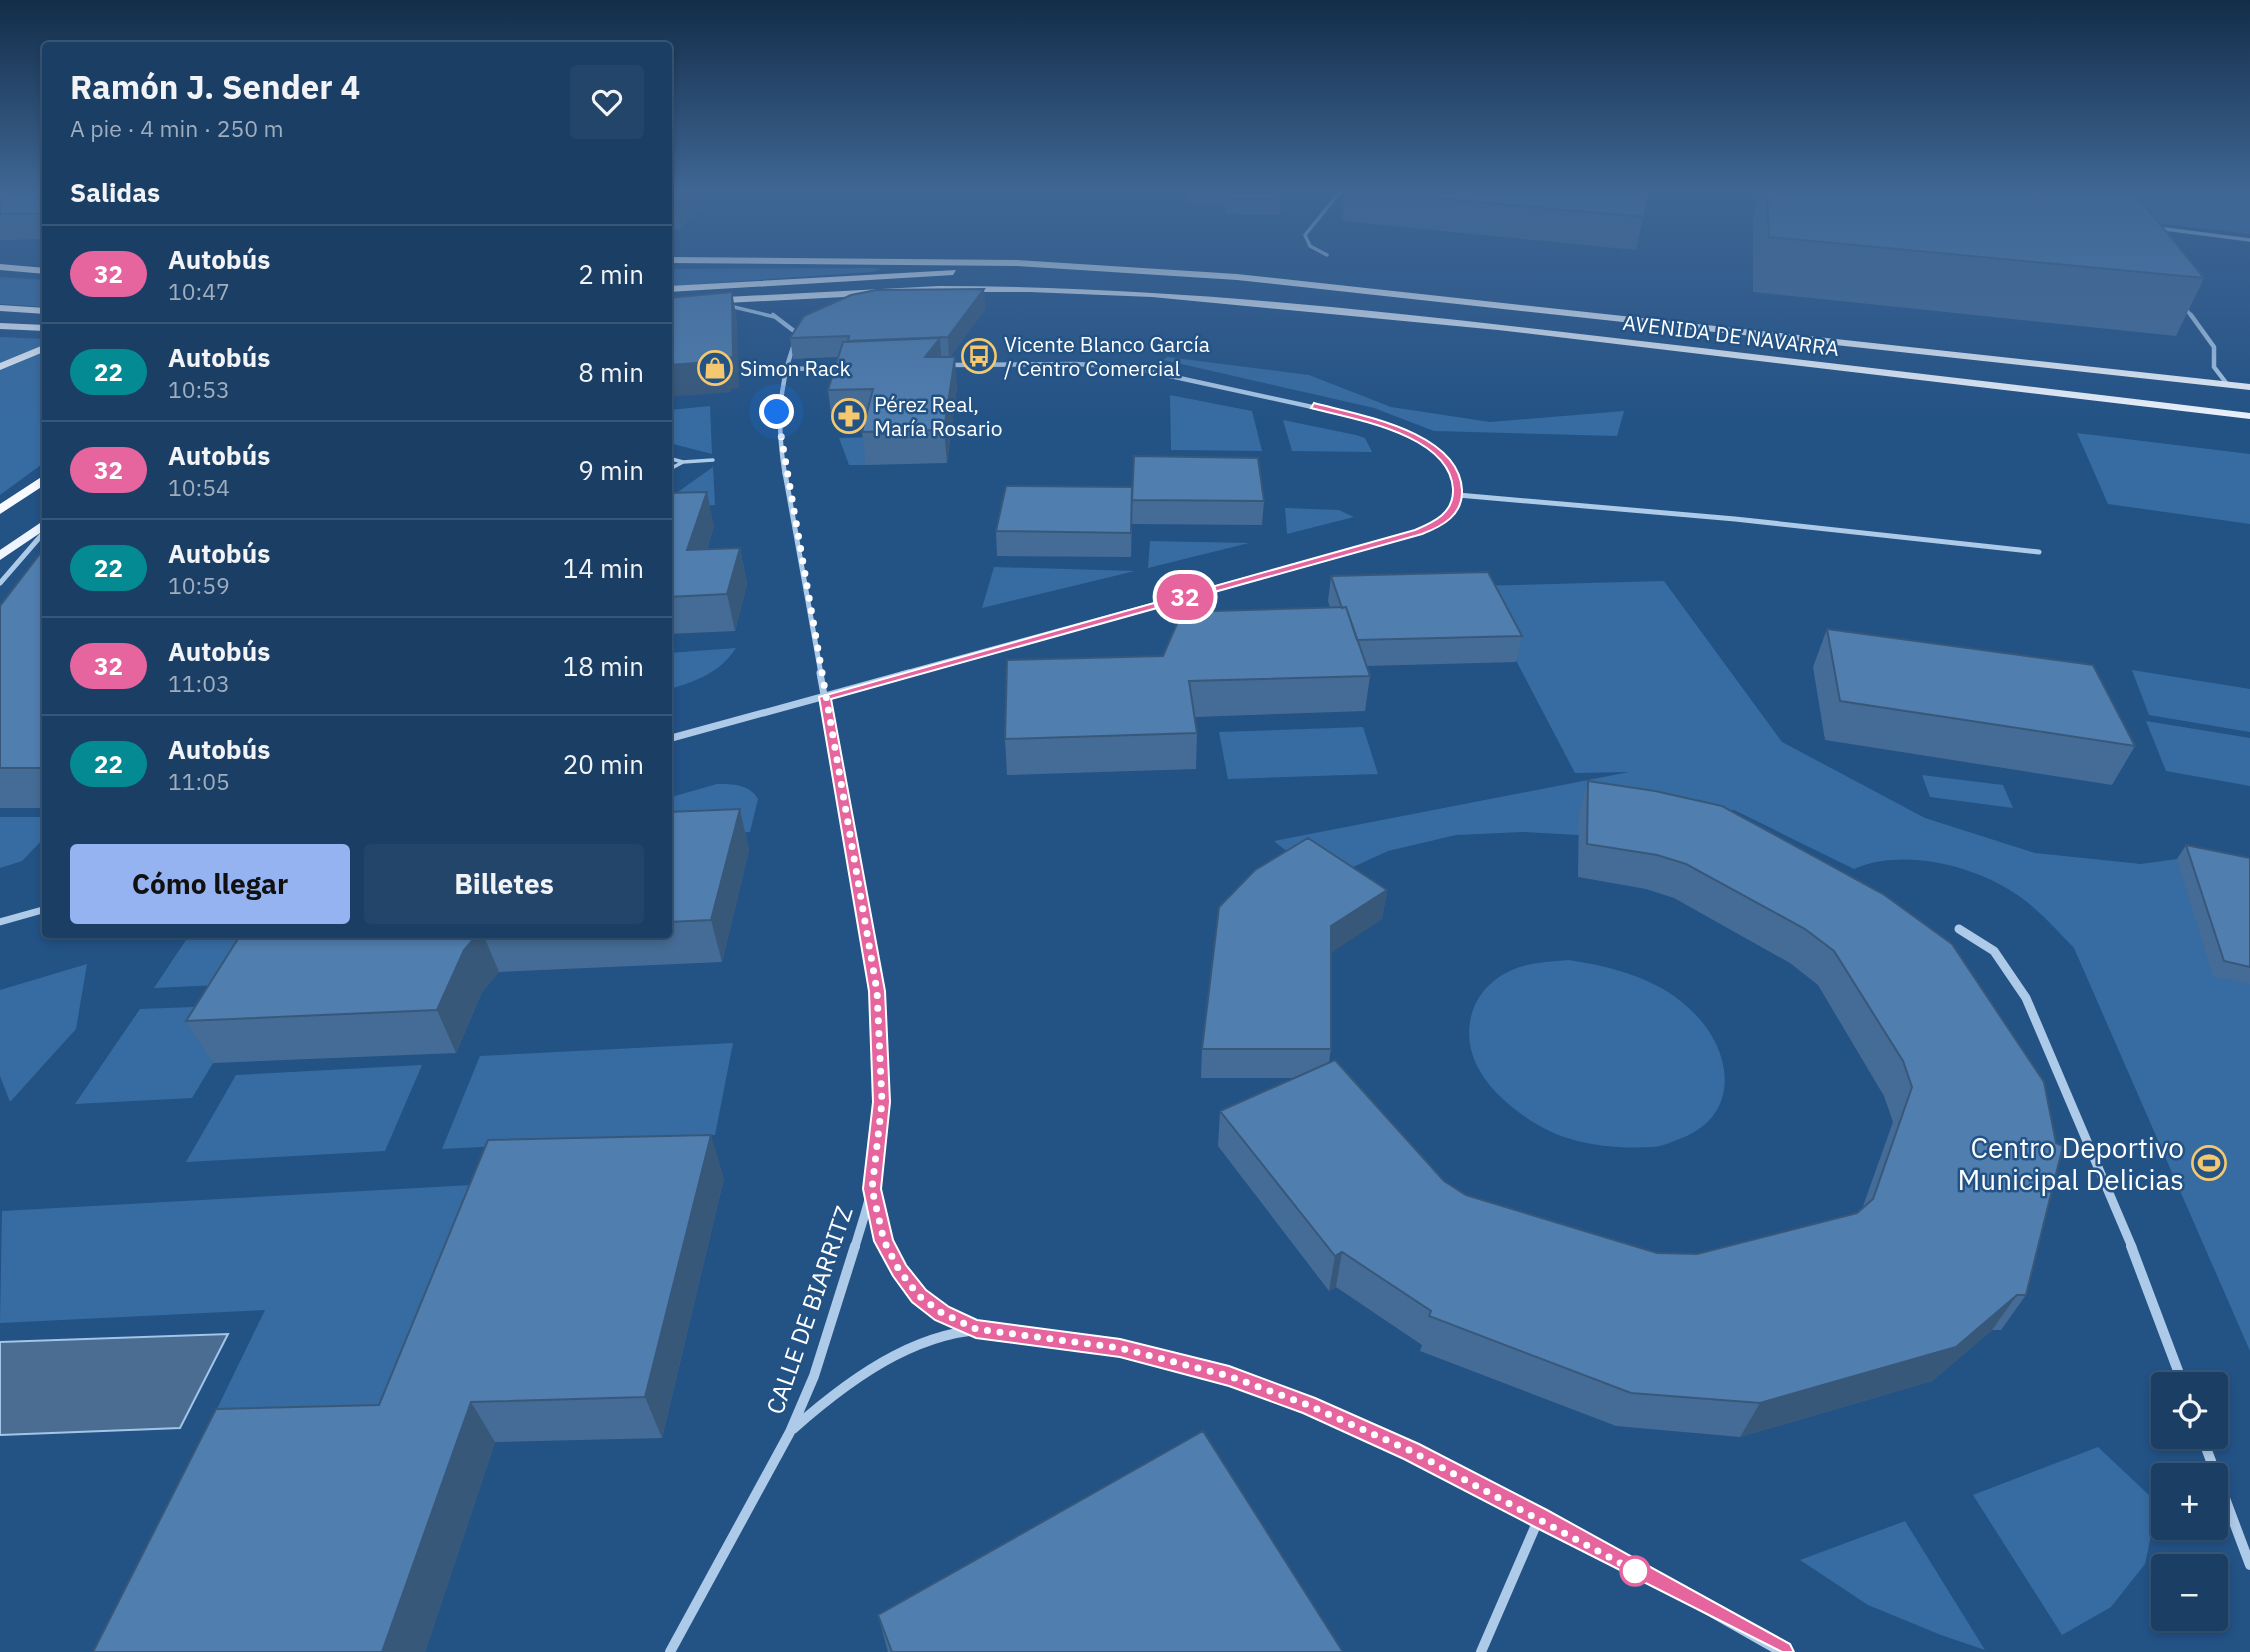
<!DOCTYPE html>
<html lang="es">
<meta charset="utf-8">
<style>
:root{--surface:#1a3e64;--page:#23456a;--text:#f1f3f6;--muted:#9faebf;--line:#385778;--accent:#95b2f1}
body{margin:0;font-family:"IBM Plex Sans",sans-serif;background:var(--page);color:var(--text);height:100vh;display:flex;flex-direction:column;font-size:26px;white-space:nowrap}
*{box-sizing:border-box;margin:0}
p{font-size:23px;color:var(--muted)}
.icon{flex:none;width:38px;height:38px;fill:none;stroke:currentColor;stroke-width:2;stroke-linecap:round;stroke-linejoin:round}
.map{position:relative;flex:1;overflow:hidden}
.details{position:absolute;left:42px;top:42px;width:630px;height:896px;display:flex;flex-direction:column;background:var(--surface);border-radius:7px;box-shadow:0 4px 10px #0003,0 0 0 2px var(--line)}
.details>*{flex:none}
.badge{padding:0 14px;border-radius:23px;font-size:24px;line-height:46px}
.tools{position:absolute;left:2151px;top:1372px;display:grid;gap:14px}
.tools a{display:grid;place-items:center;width:77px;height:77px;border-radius:7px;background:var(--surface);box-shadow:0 4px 10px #0003,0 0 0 2px var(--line);font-size:35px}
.you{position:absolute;width:35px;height:35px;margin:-18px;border:5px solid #fff;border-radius:50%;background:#1a73e8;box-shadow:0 0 0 10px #1a73e833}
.map>.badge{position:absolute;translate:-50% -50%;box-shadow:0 0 0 4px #fff}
h2{padding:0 28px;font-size:26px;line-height:63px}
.round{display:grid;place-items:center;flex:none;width:74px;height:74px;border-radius:7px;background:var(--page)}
.summary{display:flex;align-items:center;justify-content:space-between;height:119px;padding:0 28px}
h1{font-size:33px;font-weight:800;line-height:52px}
.cta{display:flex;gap:14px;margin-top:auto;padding:14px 28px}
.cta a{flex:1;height:80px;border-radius:7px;background:var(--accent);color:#111;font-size:28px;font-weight:800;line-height:80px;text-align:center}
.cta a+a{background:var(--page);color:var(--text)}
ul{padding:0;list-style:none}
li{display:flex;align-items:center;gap:21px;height:98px;padding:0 28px;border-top:2px solid var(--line)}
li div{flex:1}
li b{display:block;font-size:26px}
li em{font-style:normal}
li .badge{min-width:77px;font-weight:700;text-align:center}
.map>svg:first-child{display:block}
.green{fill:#376ca2}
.water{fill:#4b6d91;stroke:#a1c6e9;stroke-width:2}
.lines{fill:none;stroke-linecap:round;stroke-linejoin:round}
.pedestrian-far1{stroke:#adcae8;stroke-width:3.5}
.pedestrian{stroke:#adcae8;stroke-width:10}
.minor-far5{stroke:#adcae8;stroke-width:3.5}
.minor-far4{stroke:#adcae8;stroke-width:4.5}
.minor-far3{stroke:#adcae8;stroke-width:5}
.minor-far2{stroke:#adcae8;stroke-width:7}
.minor-far1{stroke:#adcae8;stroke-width:9}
.minor{stroke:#adcae8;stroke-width:10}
.primary{fill:#eff5fe;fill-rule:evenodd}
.trunk{fill:#f7fafe;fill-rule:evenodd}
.wall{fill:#456c96}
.shaded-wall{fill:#38587a}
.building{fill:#507eaf;stroke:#38587a;stroke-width:2}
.line{fill:#e6659f;stroke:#fff;stroke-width:2}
.walk{stroke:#fff;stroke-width:7;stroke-dasharray:0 12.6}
.stop-dot{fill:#fff;stroke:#e6659f;stroke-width:3.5}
.labels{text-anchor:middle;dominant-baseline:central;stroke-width:5;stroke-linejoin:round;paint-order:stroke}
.far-street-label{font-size:21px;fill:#fff;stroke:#235285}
.far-poi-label{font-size:21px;fill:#fff;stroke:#235285;text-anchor:start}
.street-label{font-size:24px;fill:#fff;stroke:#235285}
.near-poi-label{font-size:28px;fill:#fff;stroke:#235285;text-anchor:end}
</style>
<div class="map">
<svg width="2250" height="1652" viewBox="0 0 2250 1652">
<rect width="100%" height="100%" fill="#235285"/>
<path class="green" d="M 1886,192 L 2250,192 L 2250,234 Z
M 669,269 L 871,268 L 881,269 L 871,272 L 669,286 Z
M 0,277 L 45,280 L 45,307 L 0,304 Z
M 0,337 L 46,339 L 45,462 L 0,495 Z
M 1167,357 L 1309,375 L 1391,407 L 1490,422 L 1624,411 L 1617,436 L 1434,431 L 1374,408 L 1164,360 Z
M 1170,395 L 1252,411 L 1262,451 L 1171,450 Z
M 710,406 L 712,454 L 669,443 L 669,410 Z
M 1283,420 L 1356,435 L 1365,438 L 1372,452 L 1292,451 Z
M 2077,433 L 2250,454 L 2250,524 L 2108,504 Z
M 873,437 L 866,465 L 849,465 L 839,438 Z
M 713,467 L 715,505 L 669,509 L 668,499 Z
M 1285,508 L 1339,510 L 1354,517 L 1287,534 Z
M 1150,541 L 1249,543 L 1148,568 Z
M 994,567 L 1135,571 L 982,608 Z
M 1664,581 L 1782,742 L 1925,818 L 2035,853 L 2141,864 L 2177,859 L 2250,874 L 2250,1351 L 2074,948 C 2057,930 2040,911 2019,896 C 1977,866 1903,847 1854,869 L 1734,810 L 1645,811 L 1578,835 L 1523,832 L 1456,835 L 1388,851 L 1351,868 L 1305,866 L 1274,841 L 1629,772 L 1575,773 L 1477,586 Z
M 736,648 C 721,672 695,682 669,689 L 669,653 Z
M 2132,670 L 2250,689 L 2250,732 L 2149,715 Z
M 2146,721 L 2250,738 L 2250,786 L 2166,771 Z
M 1363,727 L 1378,774 L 1228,779 L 1219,732 Z
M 1922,775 L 2003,785 L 2013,808 L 1930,797 Z
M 717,784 C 733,784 749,784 758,799 L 750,832 L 669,836 L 668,798 Z
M 0,817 L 46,817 L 45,837 L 22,861 L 0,868 Z
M 204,935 L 289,935 L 260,983 L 154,988 L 186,940 Z
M 1569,960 C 1614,967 1661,979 1694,1013 C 1733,1052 1741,1115 1682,1138 C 1671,1142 1662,1147 1651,1147 C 1613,1149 1572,1145 1538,1125 C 1518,1113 1496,1096 1483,1076 C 1457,1038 1468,989 1512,970 C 1530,962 1549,962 1569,960 Z
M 87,964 L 76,1029 L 10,1102 L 0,1076 L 0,990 Z
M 248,1005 L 192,1098 L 75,1104 L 140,1009 Z
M 733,1043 L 715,1135 L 442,1149 L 480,1056 Z
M 422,1065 L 385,1151 L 186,1162 L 236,1075 Z
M 508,1183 L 406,1445 L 195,1454 L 265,1310 L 0,1323 L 2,1211 Z
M 2098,1447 L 2151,1497 L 2155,1516 L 2145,1564 L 2111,1607 L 2062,1635 L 1973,1495 Z
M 1905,1521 L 1985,1650 L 1941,1635 L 1868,1605 L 1800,1560 Z"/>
<path class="water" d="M 228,1334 L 180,1428 L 0,1435 L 0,1342 Z"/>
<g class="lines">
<path class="pedestrian-far1" d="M 668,458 L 683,462
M 668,470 L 683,462 L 713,460"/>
<path class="pedestrian" d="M 1481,1652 L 1539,1518"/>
<path class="minor-far5" d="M 2157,228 L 2250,240
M 1327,255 L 1310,246 L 1305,235 L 1340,192
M 2183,305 L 2192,317
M 734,307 L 775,317"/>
<path class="minor-far4" d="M 773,315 L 798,334
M 2191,315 L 2214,347 L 2214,367 L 2227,384
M 946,365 L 1075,364 L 1129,367 L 1372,420 L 1428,444 L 1449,464 L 1455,475
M 785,369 L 843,368
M 785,475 C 777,428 778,389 794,344"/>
<path class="minor-far3" d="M 785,473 L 821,674
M 1458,495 L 1735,519 L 2039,552
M 0,583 L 46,530
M 902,674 L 1419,532 C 1445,521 1467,504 1454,473"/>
<path class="minor-far2" d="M 820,673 L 866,927
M 668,739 L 909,673
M 0,922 L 46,909"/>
<path class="minor-far1" d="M 1959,929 L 1994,951 L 2026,998 L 2132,1247
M 872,1193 L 887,1247
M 855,1247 C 860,1229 867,1210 871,1191 C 891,1109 880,1007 865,925"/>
<path class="minor" d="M 886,1246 C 905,1287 935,1309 975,1328
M 2131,1246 L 2183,1384
M 793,1429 C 854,1375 928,1321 1014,1330 C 1098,1344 1182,1361 1262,1389 C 1445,1453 1613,1557 1782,1652
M 2202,1437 L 2250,1565
M 670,1652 L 790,1432 L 814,1376 L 855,1246"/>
<path class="primary" d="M 668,257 L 1017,260 L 1237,274 L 2250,384 L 2250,390 L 1237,280 L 1017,266 L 668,263 Z
M 956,270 L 953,275 L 668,292 L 668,286 Z
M 939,286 C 1171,286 1402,313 1632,340 C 1838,364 2044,388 2250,413 L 2250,419 L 1498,330 L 1152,297 L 1030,292 L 939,292 L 668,306 L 668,300 Z
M 0,305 L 46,308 L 46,314 L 0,311 Z
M 0,323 L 46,325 L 46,331 L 0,329 Z
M 46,344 L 46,351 L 0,370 L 0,363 Z
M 46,519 L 46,529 L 0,560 L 0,550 Z"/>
<path class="trunk" d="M 0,264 L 46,268 L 46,274 L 0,270 Z
M 46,474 L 46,484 L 0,514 L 0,504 Z"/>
</g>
<path class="wall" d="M 0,192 L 46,192 L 46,239 L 0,240 Z
M 668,192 L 711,192 L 681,229 L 668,229 Z
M 1188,192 L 1278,192 L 1281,200 L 1280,215 L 1226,214 L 1224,203 L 1191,203 Z
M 1344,192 L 1649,192 L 1636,250 L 1342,221 Z
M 1760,192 L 2134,192 L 2204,278 L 2176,336 L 1753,292 L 1753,216 Z
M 986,308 L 950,357 L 957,387 L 947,463 L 866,465 L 862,432 L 865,421 L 832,421 L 828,390 L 838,357 L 793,359 L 790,338 Z
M 1006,486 L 1264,501 L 1262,525 L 1132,524 L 1132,514 L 1131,557 L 997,556 L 996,531 Z
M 668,493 L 714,526 L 707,549 L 740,548 L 747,584 L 735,631 L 668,634 Z
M 46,546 L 46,808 L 0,808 L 0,606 Z
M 1331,576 L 1522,636 L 1516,662 L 1367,666 L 1370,676 L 1365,711 L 1195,717 L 1197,733 L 1196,769 L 1007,775 L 1005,739 L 1163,656 L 1330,608 L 1328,601 Z
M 1827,629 L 2135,746 L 2112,785 L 1825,740 L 1813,667 Z
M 1588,781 L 1883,894 L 2026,1295 L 2001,1330 L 1992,1330 L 1932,1381 L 1740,1437 L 1616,1426 L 1420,1351 L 1422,1345 L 1336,1287 L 1329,1291 L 1218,1146 L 1220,1111 L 1294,1078 L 1201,1078 L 1202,1049 L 1387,890 L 1382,919 L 1331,952 L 1331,1049 L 1329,1062 L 1444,1181 L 1466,1195 L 1657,1253 L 1697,1254 L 1857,1213 L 1862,1209 L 1893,1122 L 1884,1096 L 1818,985 L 1790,963 L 1674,898 L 1646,889 L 1578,877 L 1579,814 Z
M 740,809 L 749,850 L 722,962 L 499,972 L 482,992 L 456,1053 L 213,1063 L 186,1021 L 241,934 L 668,934 L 668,812 Z
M 2186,845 L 2250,858 L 2250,984 L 2213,976 L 2177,859 Z
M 724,1178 L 662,1438 L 495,1442 L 425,1652 L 93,1652 Z
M 878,1615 L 1343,1652 L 888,1652 Z"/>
<path class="shaded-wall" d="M 687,192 L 711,192 L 681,229 L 676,205 Z
M 984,289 L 986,308 L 949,358 L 948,337 Z
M 732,292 L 737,320 L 739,388 L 731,389 L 731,392 L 668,397 L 668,365 Z
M 940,338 L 942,368 L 925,357 Z
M 955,357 L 957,387 L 947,463 L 944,430 Z
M 707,492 L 714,526 L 695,586 L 687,550 Z
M 740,548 L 747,584 L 735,631 L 727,594 Z
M 740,809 L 749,850 L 722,962 L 711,920 Z
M 1387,890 L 1382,919 L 1328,955 L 1331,926 Z
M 478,934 L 483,934 L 499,972 L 482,992 L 456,1053 L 437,1010 L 464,950 Z
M 711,1135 L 724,1178 L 662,1438 L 645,1397 Z
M 1342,1252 L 1336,1287 L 1329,1291 L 1335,1256 Z
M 2017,1295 L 1992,1330 L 1932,1381 L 1740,1437 L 1760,1403 Z
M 471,1402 L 495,1442 L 425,1652 L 382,1652 Z"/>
<path class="building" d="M 0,192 L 46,192 L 46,214 L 0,214 Z
M 668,192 L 687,192 L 676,205 L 668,205 Z
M 1225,192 L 1278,192 L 1281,200 L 1226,199 Z
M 1367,192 L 1649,192 L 1644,217 Z
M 1767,192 L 2134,192 L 2204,278 L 1769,237 Z
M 984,289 L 948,337 L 848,341 L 849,336 L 790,338 L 804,316 L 851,295 L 876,290 Z
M 732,292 L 733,357 L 725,358 L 725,361 L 668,365 L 668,298 Z
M 940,338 L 925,357 L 955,357 L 944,430 L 862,432 L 873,389 L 828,390 L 843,342 Z
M 1134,456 L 1258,458 L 1264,501 L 1132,500 Z
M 1006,486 L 1132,487 L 1131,533 L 996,531 Z
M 707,492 L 687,550 L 740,548 L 727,594 L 668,597 L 668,493 Z
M 46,546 L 46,768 L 0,768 L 0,606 Z
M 1488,572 L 1522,636 L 1357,640 L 1346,607 L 1342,608 L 1331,576 Z
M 1346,607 L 1370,676 L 1189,681 L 1197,733 L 1005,739 L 1007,660 L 1163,656 L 1182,612 Z
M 1827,629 L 2093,665 L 2135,746 L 1840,701 Z
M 1588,781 L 1655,791 L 1722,806 L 1883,894 L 1952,944 L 2044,1082 L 2056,1143 L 2063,1146 L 2026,1295 L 2017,1295 L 1956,1347 L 1760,1403 L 1631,1393 L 1429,1316 L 1431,1311 L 1342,1252 L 1335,1256 L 1220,1111 L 1335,1060 L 1444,1181 L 1466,1195 L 1657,1253 L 1697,1254 L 1857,1213 L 1873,1199 L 1912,1087 L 1903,1061 L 1834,951 L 1805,929 L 1686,864 L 1657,855 L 1587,844 Z
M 740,809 L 711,920 L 668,922 L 668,812 Z
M 1308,838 L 1387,890 L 1331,926 L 1331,1049 L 1202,1049 L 1219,907 L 1255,870 Z
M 2186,845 L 2250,858 L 2250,967 L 2224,961 Z
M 241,934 L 478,934 L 464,950 L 437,1010 L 186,1021 Z
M 711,1135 L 645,1397 L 471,1402 L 382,1652 L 93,1652 L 216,1409 L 379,1405 L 488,1140 Z
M 1203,1431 L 1343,1652 L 892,1652 L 878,1615 Z"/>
<linearGradient id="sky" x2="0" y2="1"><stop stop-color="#132d49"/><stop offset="0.45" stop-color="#3f6694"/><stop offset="1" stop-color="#3f6694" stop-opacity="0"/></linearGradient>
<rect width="2250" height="423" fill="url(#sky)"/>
<path class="line" d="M 1314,403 C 1358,415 1459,431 1462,490 C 1463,515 1443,526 1422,534 L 831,699 L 885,991 L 890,1102 L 881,1189 L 893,1240 L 906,1265 L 926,1290 L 949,1307 L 977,1320 L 1120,1339 L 1229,1366 L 1315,1398 L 1419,1444 L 1547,1510 L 1790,1644 L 1794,1652 L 1782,1652 L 1531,1525 L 1404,1459 L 1303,1413 L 1229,1386 L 1120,1357 L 976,1338 L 935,1320 L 912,1302 L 893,1276 L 874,1241 L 863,1189 L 873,1102 L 869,991 L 819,697 L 1415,530 C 1434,522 1454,513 1453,489 C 1450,434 1353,419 1311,408 Z"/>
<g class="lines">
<path class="walk" d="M 777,412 L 877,991 L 882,1102 L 872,1189 L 884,1241 L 899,1270 L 919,1296 L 942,1313 L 976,1329 L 1120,1348 L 1229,1376 L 1308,1405 L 1411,1451 L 1635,1571"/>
</g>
<defs>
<g id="bus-ring" transform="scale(1.75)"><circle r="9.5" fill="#235285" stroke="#f3c870" stroke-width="1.5"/><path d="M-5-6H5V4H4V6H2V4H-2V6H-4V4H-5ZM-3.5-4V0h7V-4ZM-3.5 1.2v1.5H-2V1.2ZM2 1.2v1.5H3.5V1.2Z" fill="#f3c870"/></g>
<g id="shop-ring" transform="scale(1.75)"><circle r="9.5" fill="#235285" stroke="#f3c870" stroke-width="1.5"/><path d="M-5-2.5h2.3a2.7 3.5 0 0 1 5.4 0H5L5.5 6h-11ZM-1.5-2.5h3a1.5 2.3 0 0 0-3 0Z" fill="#f3c870"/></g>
<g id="pharmacy-ring" transform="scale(1.75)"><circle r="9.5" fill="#235285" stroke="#f3c870" stroke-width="1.5"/><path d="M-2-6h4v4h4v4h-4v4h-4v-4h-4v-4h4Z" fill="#f3c870"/></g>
<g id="stadium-ring" transform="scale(1.75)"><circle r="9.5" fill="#235285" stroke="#f3c870" stroke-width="1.5"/><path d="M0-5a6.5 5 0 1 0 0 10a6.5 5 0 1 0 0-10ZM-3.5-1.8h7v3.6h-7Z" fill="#f3c870"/></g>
</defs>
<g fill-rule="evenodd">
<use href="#bus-ring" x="979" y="356"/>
<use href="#shop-ring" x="715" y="368"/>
<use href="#pharmacy-ring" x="849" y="416"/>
<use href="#stadium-ring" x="2209" y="1163"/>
</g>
<circle class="stop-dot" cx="1635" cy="1571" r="14"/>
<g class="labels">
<g class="far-street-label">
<text transform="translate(1731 335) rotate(7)">AVENIDA DE NAVARRA</text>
</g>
<g class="far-poi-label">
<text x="1004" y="344">Vicente Blanco García<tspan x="1004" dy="24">/ Centro Comercial</tspan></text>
<text x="740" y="368">Simon Rack</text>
<text x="874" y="404">Pérez Real,<tspan x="874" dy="24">María Rosario</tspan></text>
</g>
<g class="street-label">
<text transform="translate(809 1310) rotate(-71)">CALLE DE BIARRITZ</text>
</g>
<g class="near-poi-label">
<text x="2184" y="1147">Centro Deportivo<tspan x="2184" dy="32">Municipal Delicias</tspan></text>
</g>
</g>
</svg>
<div class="tools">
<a><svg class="icon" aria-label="locate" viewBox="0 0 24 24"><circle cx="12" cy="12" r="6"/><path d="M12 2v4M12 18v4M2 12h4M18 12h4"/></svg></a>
<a>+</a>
<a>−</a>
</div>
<div class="you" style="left:777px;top:412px"></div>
<b class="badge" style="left:1185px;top:597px;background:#e6659f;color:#fff">32</b>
<section class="details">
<div class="summary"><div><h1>Ramón J. Sender 4</h1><p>A pie · 4 min · 250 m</p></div><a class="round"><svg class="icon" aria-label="heart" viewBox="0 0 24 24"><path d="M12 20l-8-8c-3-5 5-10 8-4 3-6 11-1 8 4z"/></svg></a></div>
<h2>Salidas</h2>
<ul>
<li><span class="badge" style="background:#e6659f;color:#fff">32</span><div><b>Autobús</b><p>10:47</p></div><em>2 min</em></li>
<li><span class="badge" style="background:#048a93;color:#fff">22</span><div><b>Autobús</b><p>10:53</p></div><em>8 min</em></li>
<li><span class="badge" style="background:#e6659f;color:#fff">32</span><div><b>Autobús</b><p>10:54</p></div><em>9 min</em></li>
<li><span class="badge" style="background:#048a93;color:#fff">22</span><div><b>Autobús</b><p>10:59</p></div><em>14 min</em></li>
<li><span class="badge" style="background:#e6659f;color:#fff">32</span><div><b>Autobús</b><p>11:03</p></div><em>18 min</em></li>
<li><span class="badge" style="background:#048a93;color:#fff">22</span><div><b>Autobús</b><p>11:05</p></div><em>20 min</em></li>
</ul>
<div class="cta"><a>Cómo llegar</a><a>Billetes</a></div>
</section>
</div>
